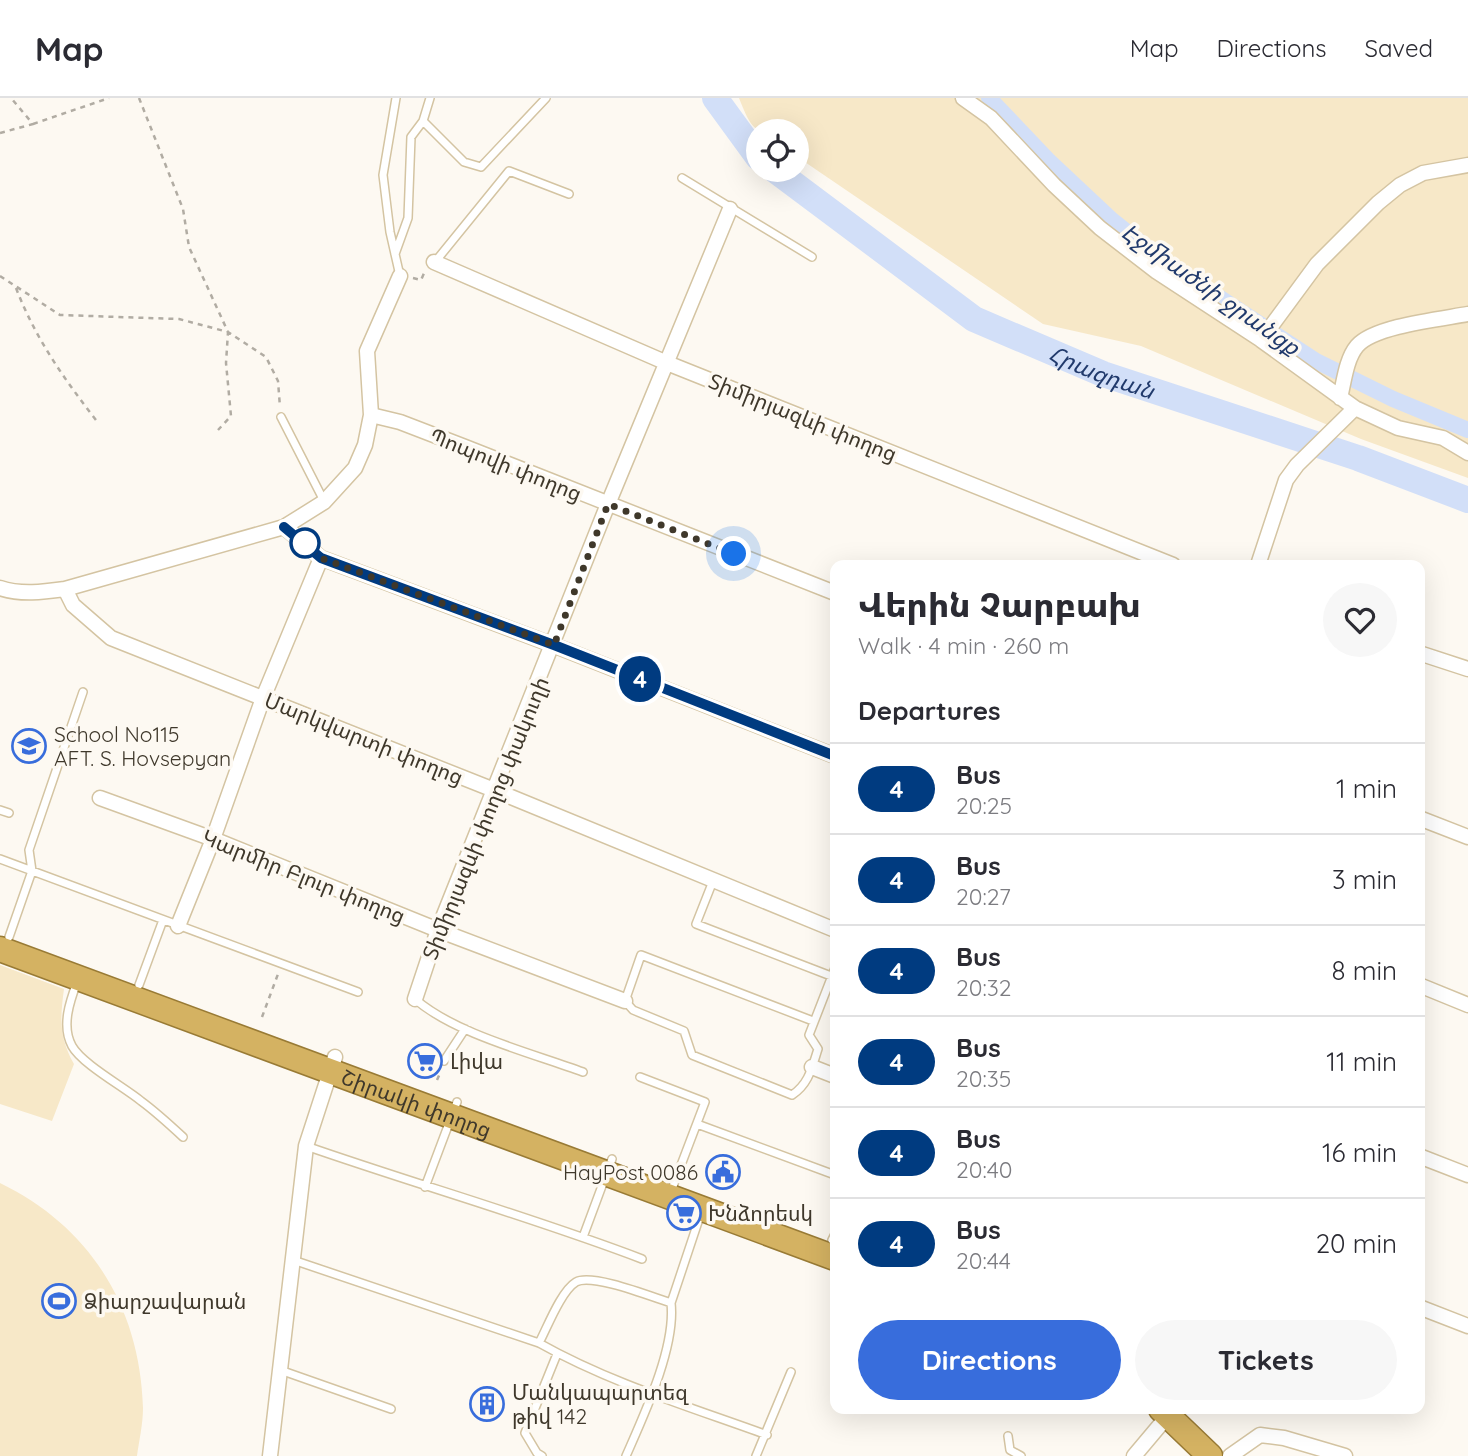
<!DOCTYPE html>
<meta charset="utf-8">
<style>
:root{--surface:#fff;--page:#f7f7f7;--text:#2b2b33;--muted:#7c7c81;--line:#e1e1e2;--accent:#386ddc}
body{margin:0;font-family:Quicksand,"Noto Sans Armenian",sans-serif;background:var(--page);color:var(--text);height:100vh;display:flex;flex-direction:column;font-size:26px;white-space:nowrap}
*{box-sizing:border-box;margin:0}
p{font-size:23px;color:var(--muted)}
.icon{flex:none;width:38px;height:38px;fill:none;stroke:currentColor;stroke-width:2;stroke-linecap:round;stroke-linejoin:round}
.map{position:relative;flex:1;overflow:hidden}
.panel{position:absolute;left:830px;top:462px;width:595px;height:854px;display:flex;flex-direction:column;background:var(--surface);border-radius:14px;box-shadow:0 7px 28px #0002}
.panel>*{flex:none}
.badge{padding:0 14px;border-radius:23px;font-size:24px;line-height:46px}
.controls{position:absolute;left:746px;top:21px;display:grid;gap:14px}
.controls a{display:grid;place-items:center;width:63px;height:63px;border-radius:50%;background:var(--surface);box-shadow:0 7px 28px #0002;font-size:35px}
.you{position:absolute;width:35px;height:35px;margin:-18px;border:5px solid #fff;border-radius:50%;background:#1a73e8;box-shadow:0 0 0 10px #1a73e833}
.map>.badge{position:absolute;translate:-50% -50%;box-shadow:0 0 0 4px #fff}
h2{padding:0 28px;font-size:26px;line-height:63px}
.round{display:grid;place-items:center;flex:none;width:74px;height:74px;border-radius:37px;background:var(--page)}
.headline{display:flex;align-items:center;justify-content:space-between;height:119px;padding:0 28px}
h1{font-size:33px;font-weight:800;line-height:52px}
.primary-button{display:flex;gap:14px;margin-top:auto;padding:14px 28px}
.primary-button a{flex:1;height:80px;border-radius:42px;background:var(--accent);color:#fff;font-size:28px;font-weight:800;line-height:80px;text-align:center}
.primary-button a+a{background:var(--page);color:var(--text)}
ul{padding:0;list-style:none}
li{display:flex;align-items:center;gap:21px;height:91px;padding:0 28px;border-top:2px solid var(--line)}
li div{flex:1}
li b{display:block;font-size:26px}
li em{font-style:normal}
li .badge{min-width:77px;font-weight:700;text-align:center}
header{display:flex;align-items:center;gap:42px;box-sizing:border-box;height:98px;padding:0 35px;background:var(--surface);border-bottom:2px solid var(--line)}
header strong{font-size:33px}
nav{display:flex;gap:38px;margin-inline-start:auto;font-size:24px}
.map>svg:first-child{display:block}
.green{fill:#f7e8c8}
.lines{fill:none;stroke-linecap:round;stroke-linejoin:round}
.canal{stroke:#d2dff8;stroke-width:16}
.river{stroke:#d2dff8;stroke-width:26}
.service-casing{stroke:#d4c4a2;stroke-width:10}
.minor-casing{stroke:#d4c4a2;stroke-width:17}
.trunk-casing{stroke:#997b35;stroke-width:27}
.path{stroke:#b1aca3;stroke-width:2.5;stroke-dasharray:5 5;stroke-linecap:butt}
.service{stroke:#fff;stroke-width:7}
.minor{stroke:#fff;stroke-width:14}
.trunk{stroke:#d4b262;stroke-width:24}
.line-casing{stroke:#fff;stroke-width:16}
.line{stroke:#003b80;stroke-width:10}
.walk{stroke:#3f382b;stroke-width:7;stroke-dasharray:0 12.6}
.stop-dot{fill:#fff;stroke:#003b80;stroke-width:3.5}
.labels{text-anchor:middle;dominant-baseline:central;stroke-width:7;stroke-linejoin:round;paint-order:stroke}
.street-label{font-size:21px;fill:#3f382b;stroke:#fdf9f2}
.poi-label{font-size:21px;fill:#3f382b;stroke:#fdf9f2;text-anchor:start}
.water-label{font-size:23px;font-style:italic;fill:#213a6c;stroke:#fdf9f2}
</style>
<header>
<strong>Map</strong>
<nav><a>Map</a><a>Directions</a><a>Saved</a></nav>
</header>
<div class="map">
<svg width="1468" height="1358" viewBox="0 0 1468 1358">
<rect width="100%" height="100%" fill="#fdf9f2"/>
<path class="green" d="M 739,0 L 1468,0 L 1468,380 L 1361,341 L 1141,248 L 1043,226 L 796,58 L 796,33 C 755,33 755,40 739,0 Z
M 0,867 L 64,891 C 60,920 59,940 74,966 L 52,1023 L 0,1006 Z
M 0,1085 C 91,1129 140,1210 143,1310 C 143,1326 139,1343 137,1358 L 0,1358 Z"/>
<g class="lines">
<path class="canal" d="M 989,0 L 1048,62 L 1112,122 L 1161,161 L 1316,263 L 1393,301 L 1468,332"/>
<g class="river">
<path d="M 715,0 L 758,59"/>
<path id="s1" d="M 775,72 L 974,221 L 1103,276 L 1358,360 L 1468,402"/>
</g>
<g class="service-casing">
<path id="service" d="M 396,0 L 383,77 L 390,134 L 400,178
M 423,23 L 464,64 L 481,69 L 546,0
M 682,80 L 812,159
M 395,156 L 408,120 L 411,39 L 423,23 L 430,0
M 435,164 L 509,73 L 569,96
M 281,319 L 324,403
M 0,712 L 9,715
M 0,761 L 358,894
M 713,783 L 696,826 L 831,878
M 9,839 L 32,773 L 29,752 L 83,594
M 77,884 C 70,903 61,928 72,948 C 82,966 124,989 141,1003 C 156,1014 169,1026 183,1039
M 139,887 L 163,822
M 415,901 C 455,936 532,955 583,974
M 813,923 L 641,857 L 625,903 L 633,912 L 684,933 L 692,957 L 792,997 C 809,986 812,969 818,951 L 809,937 L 835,870
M 444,963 L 465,931
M 640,979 L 705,1004 L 670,1096
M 697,1026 L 835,1077
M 306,1048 C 418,1087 532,1119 642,1161
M 425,1089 L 457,1004
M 583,1139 L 612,1061
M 832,1142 L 835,1136
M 293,1162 L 539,1245 C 610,1285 690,1309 767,1337
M 539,1245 C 547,1230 561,1193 576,1184 C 592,1175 652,1199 671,1205
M 280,1272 L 391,1311
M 1008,1338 L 1010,1352 L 1021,1358
M 542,1358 L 537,1355 L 525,1335 L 557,1256
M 626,1358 C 644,1317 676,1249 671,1205 L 701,1115
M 756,1358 L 791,1274"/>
</g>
<g class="minor-casing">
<path id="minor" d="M 963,0 L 991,20 L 1054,87 L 1100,130 L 1157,174 L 1261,242 L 1355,310 L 1398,330 L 1443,340 L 1468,355
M 434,164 L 667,265 L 1173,467
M 1261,242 L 1317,166 L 1378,105 L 1400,87 L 1423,75 L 1468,67
M 1340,300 C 1344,284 1346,261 1357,248 C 1374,228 1441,221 1468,216
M 371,317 L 400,324 L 465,349 L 835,495
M 284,429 L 321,460 L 553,547 L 835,658
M 1258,467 L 1286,382 L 1297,367 L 1355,310
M 0,490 C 21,497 43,494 65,491 L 284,429 L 324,404 L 355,370 L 365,347 L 371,317 L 367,253 L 400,178
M 65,491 L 73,507 L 111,540 L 494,692 L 835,832
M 1419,555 L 1468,571
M 100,700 L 213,741 L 438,832 L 625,903
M 1419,720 L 1468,739
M 178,828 L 213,741 L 263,600 L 321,460
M 1419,887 L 1468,907
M 415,901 L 438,832 L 608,406 L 730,111
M 812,969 L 835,978
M 1419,1058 L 1468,1077
M 1419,1209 L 1468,1228
M 270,1358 L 306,1048 L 335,959
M 1134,1358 L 1171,1314
M 1230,1358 L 1260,1337 L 1284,1340 L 1345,1358"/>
</g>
<g class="trunk-casing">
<g id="trunk">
<path id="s2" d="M 0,851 L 835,1160"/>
<path d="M 1161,1311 L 1210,1358"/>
</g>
</g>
<path class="path" d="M 139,0 L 183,111 L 189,149 L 228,234 L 226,265 L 231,318 L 218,332
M 33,26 L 109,0
M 0,35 L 33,26 L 11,0
M 0,178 L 60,217 L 179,221 L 228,234 L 266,259 L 278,283 L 280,309
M 413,180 L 421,182 L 425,173
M 16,190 C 36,242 65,282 99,326
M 262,919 L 278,876
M 437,982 L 441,973"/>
<use href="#service" class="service"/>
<use href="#minor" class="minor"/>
<use href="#trunk" class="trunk"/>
</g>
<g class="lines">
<g class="line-casing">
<path id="line" d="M 284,429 L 321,460 L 554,547 L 835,658"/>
</g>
<use href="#line" class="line"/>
<path class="walk" d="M 305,445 L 321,460 L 554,547 L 608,406 L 734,456"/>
</g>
<defs>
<g id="school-ring" transform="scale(1.75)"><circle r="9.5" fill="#fdf9f2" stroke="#386ddc" stroke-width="1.5"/><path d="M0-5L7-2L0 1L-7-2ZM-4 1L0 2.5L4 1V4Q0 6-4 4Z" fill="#386ddc"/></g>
<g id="supermarket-ring" transform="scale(1.75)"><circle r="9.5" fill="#fdf9f2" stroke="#386ddc" stroke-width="1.5"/><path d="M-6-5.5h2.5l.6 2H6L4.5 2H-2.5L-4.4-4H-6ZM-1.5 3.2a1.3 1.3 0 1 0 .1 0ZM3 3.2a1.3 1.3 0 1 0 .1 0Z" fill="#386ddc"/></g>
<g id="civic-ring" transform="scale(1.75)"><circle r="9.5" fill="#fdf9f2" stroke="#386ddc" stroke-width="1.5"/><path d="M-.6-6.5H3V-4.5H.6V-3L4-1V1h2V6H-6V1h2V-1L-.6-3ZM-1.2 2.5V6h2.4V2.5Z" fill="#386ddc"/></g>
<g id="stadium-ring" transform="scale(1.75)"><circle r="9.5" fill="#fdf9f2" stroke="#386ddc" stroke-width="1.5"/><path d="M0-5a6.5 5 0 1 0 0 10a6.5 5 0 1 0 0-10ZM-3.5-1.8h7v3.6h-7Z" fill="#386ddc"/></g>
<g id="building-ring" transform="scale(1.75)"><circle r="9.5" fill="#fdf9f2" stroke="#386ddc" stroke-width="1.5"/><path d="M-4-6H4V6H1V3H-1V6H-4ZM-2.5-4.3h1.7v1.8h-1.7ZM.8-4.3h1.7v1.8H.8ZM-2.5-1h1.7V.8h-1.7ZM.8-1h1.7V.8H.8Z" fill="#386ddc"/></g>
</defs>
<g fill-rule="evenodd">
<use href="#school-ring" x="29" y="648"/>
<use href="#supermarket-ring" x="425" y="963"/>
<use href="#civic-ring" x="723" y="1074"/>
<use href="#supermarket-ring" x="684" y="1115"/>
<use href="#stadium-ring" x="59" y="1203"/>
<use href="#building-ring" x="487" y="1306"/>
</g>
<circle class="stop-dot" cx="305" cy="445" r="14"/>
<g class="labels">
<g class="street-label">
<text transform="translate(803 319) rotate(22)">Տիմիրյազևի փողոց</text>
<text transform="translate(506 366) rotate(22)">Պոպովի փողոց</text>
<text transform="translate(364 640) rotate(22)">Մարկվարտի փողոց</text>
<text transform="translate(485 720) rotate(-68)">Տիմիրյազևի փողոց փակուղի</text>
<text transform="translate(304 778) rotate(22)">Կարմիր Բլուր փողոց</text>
<text stroke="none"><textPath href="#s2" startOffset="444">Շիրակի փողոց</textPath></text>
</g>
<g class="poi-label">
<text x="54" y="636">School No115<tspan x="54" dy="24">AFT. S. Hovsepyan</tspan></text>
<text x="450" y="963">Լիվա</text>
<text x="698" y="1074" text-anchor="end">HayPost 0086</text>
<text x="708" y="1115">Խնձորեսկ</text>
<text x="84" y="1203">Ձիարշավարան</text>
<text x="512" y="1294">Մանկապարտեզ<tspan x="512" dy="24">թիվ 142</tspan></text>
</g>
<g class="water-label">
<text transform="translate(1211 191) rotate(35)">Էջմիածնի ջրանցք</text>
<text stroke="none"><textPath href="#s1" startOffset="387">Հրազդան</textPath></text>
</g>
</g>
</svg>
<div class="controls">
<a><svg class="icon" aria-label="locate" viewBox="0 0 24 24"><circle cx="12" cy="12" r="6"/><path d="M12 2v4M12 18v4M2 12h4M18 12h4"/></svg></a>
</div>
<div class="you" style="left:734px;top:456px"></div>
<b class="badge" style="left:640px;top:581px;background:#003b80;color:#fff">4</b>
<section class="panel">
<div class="headline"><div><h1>Վերին Չարբախ</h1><p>Walk · 4 min · 260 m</p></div><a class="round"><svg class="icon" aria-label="heart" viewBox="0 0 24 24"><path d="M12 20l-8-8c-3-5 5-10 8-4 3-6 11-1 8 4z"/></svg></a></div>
<h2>Departures</h2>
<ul>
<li><span class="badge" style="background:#003b80;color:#fff">4</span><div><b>Bus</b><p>20:25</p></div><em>1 min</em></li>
<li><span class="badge" style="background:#003b80;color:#fff">4</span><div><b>Bus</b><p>20:27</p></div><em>3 min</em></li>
<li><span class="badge" style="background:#003b80;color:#fff">4</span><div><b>Bus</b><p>20:32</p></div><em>8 min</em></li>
<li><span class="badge" style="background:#003b80;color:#fff">4</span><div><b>Bus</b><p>20:35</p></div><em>11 min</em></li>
<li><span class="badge" style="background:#003b80;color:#fff">4</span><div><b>Bus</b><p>20:40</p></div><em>16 min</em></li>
<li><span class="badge" style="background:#003b80;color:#fff">4</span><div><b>Bus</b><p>20:44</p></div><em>20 min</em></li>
</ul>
<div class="primary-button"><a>Directions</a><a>Tickets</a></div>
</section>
</div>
